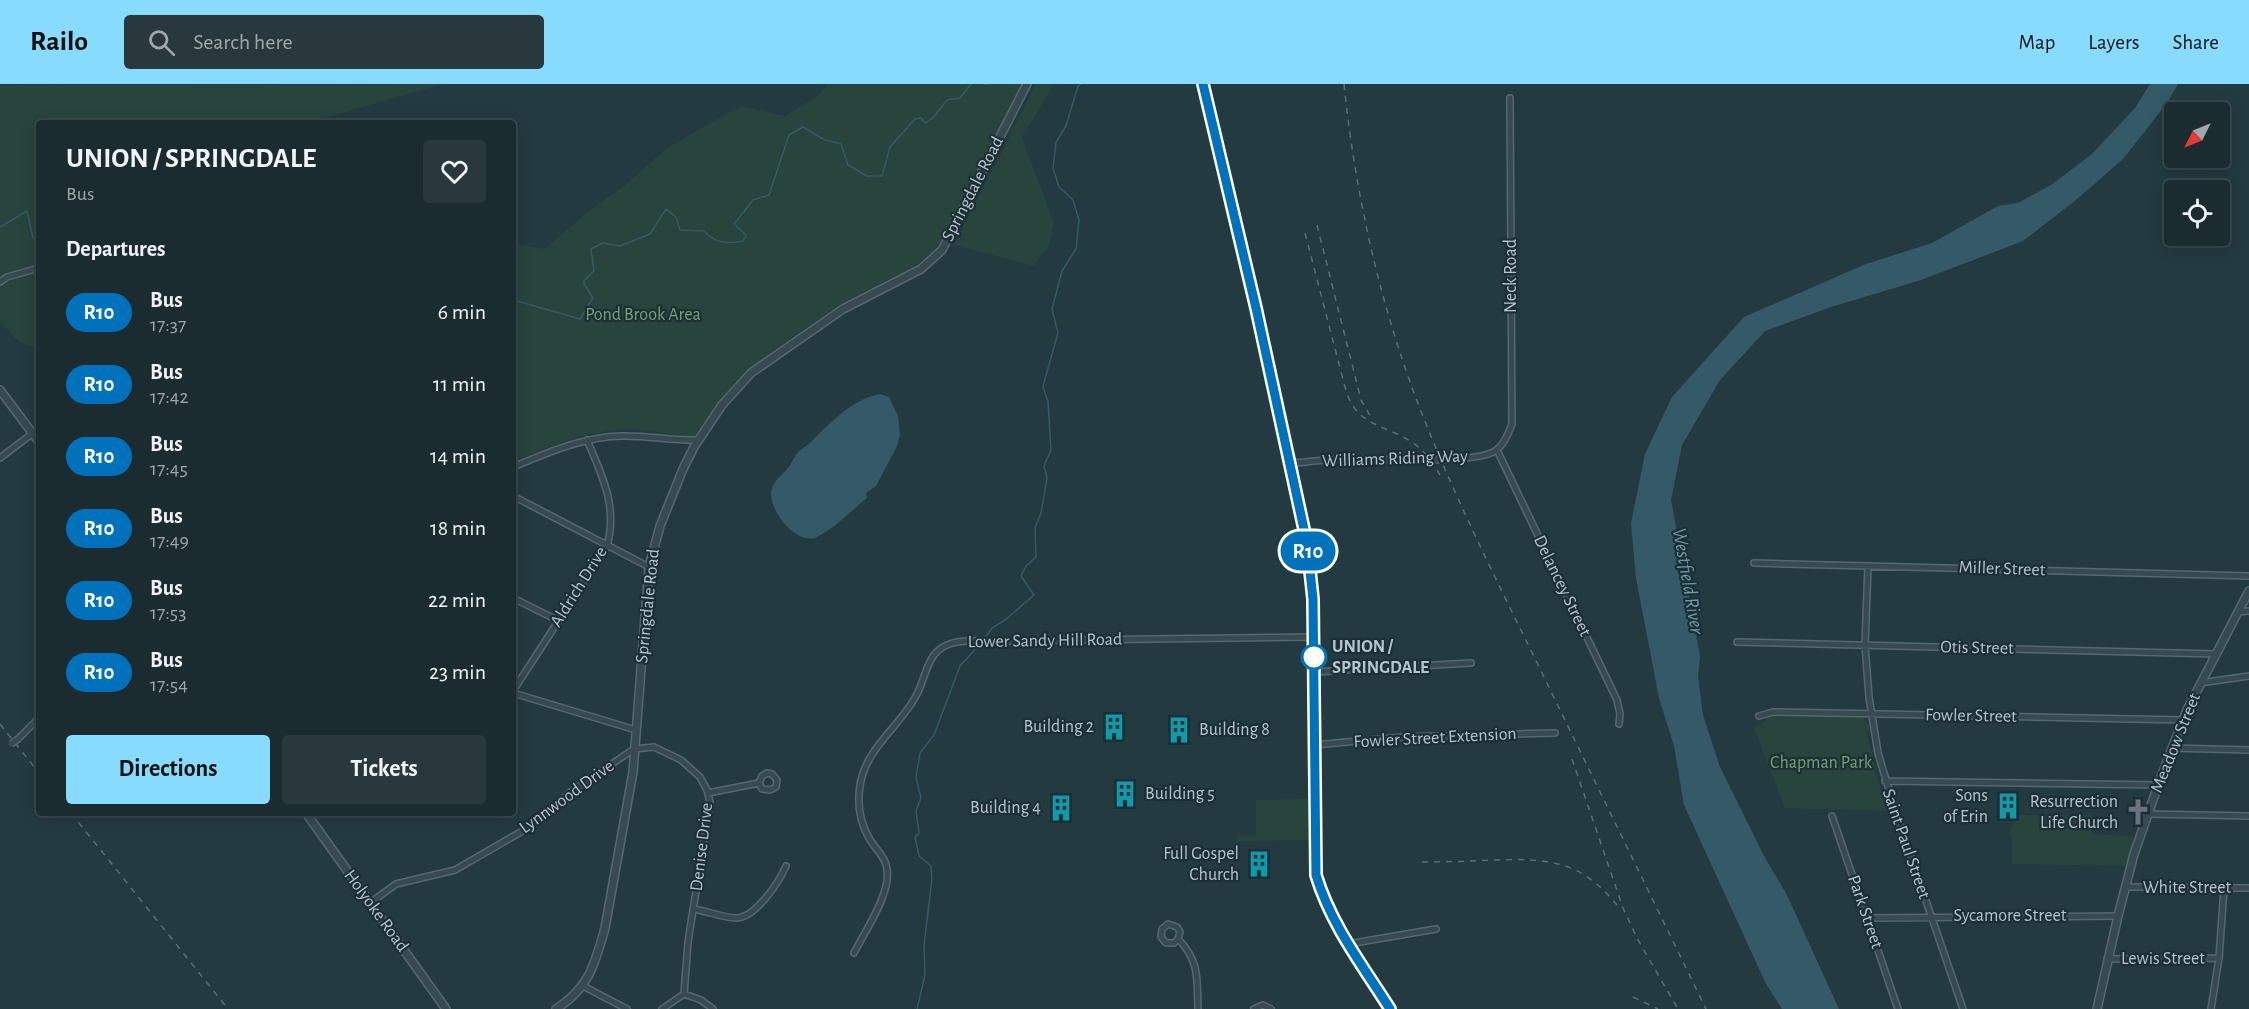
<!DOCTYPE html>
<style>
:root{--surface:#1b2c31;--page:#28383d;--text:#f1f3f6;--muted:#a0a7ab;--line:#39484d;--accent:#87dbfe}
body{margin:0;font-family:"Alegreya Sans",sans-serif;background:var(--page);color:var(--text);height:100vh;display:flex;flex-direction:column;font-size:22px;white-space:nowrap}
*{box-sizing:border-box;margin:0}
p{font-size:20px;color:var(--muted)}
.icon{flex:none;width:33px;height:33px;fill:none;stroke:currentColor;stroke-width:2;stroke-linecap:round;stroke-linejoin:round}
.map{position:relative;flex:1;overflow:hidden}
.drawer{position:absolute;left:36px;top:36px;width:480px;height:696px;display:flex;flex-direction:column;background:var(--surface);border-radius:6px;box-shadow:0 3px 15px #0003,0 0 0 2px var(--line)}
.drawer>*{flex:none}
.badge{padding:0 12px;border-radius:20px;font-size:21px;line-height:39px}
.needle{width:39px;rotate:227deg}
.tools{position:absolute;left:2164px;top:18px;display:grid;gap:12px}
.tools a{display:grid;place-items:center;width:66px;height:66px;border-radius:6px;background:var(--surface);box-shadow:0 3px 15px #0003,0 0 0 2px var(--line);font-size:30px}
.map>.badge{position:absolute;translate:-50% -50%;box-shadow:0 0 0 3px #fff}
h2{padding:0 30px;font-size:22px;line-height:54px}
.round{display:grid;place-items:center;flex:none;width:63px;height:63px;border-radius:6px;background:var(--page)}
.head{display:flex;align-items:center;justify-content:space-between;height:102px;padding:0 30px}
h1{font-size:28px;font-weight:700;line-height:45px}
.cta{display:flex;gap:12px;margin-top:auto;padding:12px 30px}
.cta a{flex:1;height:69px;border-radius:6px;background:var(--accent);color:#111;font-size:24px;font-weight:700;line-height:69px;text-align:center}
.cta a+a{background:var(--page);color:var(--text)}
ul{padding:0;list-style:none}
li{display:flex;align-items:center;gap:18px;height:72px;padding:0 30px}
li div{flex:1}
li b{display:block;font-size:22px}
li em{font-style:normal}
li .badge{min-width:66px;font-weight:700;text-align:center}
header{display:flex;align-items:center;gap:36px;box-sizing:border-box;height:84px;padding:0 30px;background:var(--accent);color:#111}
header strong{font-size:28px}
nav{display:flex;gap:33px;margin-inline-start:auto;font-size:21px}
.search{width:420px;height:54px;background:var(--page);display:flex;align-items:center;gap:15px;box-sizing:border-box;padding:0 21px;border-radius:6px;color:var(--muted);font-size:22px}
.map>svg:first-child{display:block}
.green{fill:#27443d}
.water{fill:#355a67}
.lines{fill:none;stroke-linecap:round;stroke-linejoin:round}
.stream{stroke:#355a67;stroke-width:1.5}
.minor-casing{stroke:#56686e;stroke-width:8}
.tertiary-casing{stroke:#56686e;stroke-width:10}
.secondary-casing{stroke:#56686e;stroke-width:10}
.minor{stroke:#384a51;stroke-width:5}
.tertiary{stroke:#384a51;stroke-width:7}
.secondary{stroke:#465b64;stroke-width:8}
.rail{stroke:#5a7078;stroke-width:1.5;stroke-dasharray:6 6;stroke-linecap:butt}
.minor-bridge-casing{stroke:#56686e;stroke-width:8;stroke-linecap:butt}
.minor-bridge{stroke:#384a51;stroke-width:5}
.line-casing{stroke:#fff;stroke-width:14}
.line{stroke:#0072bc;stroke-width:9}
.stop-dot{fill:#fff;stroke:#0072bc;stroke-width:3}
.labels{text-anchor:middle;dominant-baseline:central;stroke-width:4.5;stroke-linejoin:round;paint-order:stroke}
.street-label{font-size:18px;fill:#b5c5cb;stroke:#1d2f36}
.park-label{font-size:18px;fill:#76a271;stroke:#1d2f36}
.stop-label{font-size:18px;font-weight:bold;fill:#b5c5cb;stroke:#1d2f36;text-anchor:start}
.poi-label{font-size:18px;fill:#b5c5cb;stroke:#1d2f36;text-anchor:end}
.water-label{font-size:20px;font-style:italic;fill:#6c9cac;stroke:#1d2f36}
</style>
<header>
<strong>Railo</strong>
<div class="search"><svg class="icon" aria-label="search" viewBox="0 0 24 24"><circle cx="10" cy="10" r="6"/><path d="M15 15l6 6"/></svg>Search here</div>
<nav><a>Map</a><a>Layers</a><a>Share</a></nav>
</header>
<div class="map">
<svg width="2249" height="925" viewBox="0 0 2249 925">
<rect width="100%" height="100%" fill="#243a41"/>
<path class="green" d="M 443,0 L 307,39 L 39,39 L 39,265 L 18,257 L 0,238 L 0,1 Z
M 828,0 L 1021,0 L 945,152 L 935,165 L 913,183 L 844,218 L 791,254 L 746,287 L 723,313 L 694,354 C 670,350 645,345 620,346 C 582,348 548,364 513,377 L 513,160 L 545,165 L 586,129 L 623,103 L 667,64 L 740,22 L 785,32 L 818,12 Z
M 1036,0 L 1054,0 L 1022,53 L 1054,139 L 1049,161 L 1034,182 L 954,161 Z
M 1769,631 L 1863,634 L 1869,641 L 1870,647 L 1867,648 L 1877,693 L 1889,727 L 1785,724 L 1753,642 L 1756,643 L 1766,636 Z
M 1308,715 L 1308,756 L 1237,757 L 1237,752 L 1256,752 L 1256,716 Z
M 2017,731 L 2092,731 L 2092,750 L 2134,752 L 2127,782 L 2012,780 L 2012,754 L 2009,749 Z"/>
<path class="water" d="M 2150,0 L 2178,0 L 2167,19 L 2123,75 L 2076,116 L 2023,157 L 1921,196 L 1831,223 L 1765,247 L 1720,296 L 1682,361 L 1671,416 L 1700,572 L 1698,592 L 1703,631 L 1720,683 L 1765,774 L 1786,809 L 1839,925 L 1782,925 L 1766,900 L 1684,721 L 1674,662 L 1659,614 L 1636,494 L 1631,439 L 1645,370 L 1672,313 L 1744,233 L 1866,180 L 1932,159 L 1998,122 L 2018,119 L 2051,101 L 2092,70 L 2135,24 Z
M 880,310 L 889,313 L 898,332 L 900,351 L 897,362 L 876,402 L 866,409 L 867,414 C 851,427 835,444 817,453 C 796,463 765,422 772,404 C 775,396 781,392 786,386 C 792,380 794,372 799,367 C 803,364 807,362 810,359 C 830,339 852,315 880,310 Z"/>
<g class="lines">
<path class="stream" d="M 985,0 L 988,0
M 0,143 L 27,127 L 33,154 L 39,154
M 513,213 L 517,217 L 580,235 L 593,214 L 583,198 L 594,187 L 591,165 L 603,159 L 620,162 L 650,150 L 666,125 L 676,133 L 680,146 L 704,147 C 716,160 727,160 743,157 L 746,151 L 734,140 L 753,116 L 769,111 L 789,51 L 803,43 L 825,56 L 841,60 L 848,81 L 867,92 L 882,92 L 890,63 L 915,35 L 921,34 L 925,39 L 933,34 L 947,16 L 960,14 L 971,0
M 984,555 L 992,544 L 1005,536 L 1034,511 L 1021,492 L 1026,482 L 1036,473 L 1035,444 L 1041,429 L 1047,394 L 1044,382 L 1051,366 L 1048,318 L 1043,302 L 1058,249 L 1052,225 L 1062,187 L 1076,165 L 1079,136 L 1073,116 L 1059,103 L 1053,84 L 1056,58 L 1066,42 L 1078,2 L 1081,0
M 917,925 L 925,891 L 924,861 L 932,795 L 931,782 L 919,772 L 915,753 L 919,749 L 916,727 L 921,714 L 916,693 L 920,669 L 934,651 L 960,582 L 981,559"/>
<g class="minor-casing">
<path id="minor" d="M 0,198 L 7,193 L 39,184
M 1497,366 L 1617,616 L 1620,630 L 1619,640
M 0,374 L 33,349
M 1291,379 C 1309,378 1328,375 1347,375 C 1376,374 1474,381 1495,367 C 1504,361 1508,350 1512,340 L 1510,14
M 513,383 C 547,369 583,353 620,352 C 647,351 672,357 699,356
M 513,412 L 649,483
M 1754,479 L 2249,492
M 1868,482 L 1865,561 L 1869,613 L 1878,669 L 1895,726 L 1963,925
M 513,514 L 559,537
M 2238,528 L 2249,527
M 1737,558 L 2216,570
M 1314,588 L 1471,579
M 2200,599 L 2249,592
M 513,607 L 607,462 C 618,423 602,391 587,356
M 513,609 L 636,646
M 1759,632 L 1773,628 L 2183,636
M 18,655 L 39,634
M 1314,661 L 1403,653 L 1555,649
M 2172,664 L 2249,666
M 1885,697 L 2159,701
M 708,709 L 759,699 L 762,705 L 770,706 L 776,703 L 777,696 L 772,690 L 767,689 L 762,692 L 759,699
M 2148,730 L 2249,732
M 1832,732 L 1898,925
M 2126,803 L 2249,804
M 370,819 L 396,800 L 455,786 L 526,745 L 541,735 L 569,709 L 634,665 L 654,663 L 681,676 L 700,693 L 707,706 L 710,718 L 688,858 L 684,910
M 693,825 C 707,827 721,833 735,834 C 755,835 779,798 786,782
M 1867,834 L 2118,832
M 1178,855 L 1174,859 L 1166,859 L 1161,853 L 1162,845 L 1168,840 L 1177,843 L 1180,848 L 1178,855 C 1200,877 1197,896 1198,925
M 1348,860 L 1436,845
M 854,869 C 865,847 891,810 887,785 C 886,773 875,765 869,754 C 860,738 857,720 860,702 C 865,664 901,642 917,610 C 925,595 927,572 943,563 C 957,555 976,557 992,557 L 1313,553
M 2107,875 L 2219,874
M 583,902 L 627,925
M 662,925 L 684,910 L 701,916 L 713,925
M 1254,925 L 1263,921 L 1271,925
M 2211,925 L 2219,874 L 2224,804"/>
</g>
<g class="tertiary-casing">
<path id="tertiary" d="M 0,306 L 39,358
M 306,729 L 446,925
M 556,925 C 589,904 595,880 605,844 L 633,688 L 649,483 L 660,442 L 683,385 L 694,363 L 722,321 L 751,289 L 843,225 L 921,185 L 942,166 L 1027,0
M 2097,925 L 2118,832 L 2134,770 L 2161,693 L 2187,626 L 2249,507"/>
</g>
<g class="secondary-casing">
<path id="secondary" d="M 1203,0 L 1305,443 L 1312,504 L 1316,791 C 1331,841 1362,882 1390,925"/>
</g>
<use href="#minor" class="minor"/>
<use href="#tertiary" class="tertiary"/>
<use href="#secondary" class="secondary"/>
<path class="rail" d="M 1344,0 C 1355,108 1379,216 1417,317 C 1453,411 1499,501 1543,591 C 1597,702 1652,814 1706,925
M 1317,141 L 1361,316 L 1372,335
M 1305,149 L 1345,303 C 1356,344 1384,339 1413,359 C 1425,367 1433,379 1440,391
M 0,640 L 39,689
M 1572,675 L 1623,824 L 1638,856 L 1678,925
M 71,729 L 228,925
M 1422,778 C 1447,778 1471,777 1496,776 C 1552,774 1584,778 1620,825
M 1633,913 L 1658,925"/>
<g class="minor-bridge-casing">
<path id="minor-bridge" d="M 11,660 L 18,655"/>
</g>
<use href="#minor-bridge" class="minor-bridge"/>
</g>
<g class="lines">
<g class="line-casing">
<path id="line" d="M 1203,0 L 1256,224 L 1307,459 L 1313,515 L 1316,791 C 1331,841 1363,882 1390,925"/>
</g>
<use href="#line" class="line"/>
</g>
<defs>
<g id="building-bare" transform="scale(2.07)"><path d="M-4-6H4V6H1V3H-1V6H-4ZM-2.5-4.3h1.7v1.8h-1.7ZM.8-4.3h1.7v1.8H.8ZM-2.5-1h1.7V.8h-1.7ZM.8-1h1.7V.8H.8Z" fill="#0f9aa8" stroke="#1d2f36" stroke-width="2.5" paint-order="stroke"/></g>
<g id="church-bare" transform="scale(2.07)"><path d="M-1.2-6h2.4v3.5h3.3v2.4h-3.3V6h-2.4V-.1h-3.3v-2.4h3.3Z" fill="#6b7280" stroke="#1d2f36" stroke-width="2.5" paint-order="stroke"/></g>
</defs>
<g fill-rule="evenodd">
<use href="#building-bare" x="1114" y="643"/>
<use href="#building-bare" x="1179" y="646"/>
<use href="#building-bare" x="1125" y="710"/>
<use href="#building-bare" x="2008" y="722"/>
<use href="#building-bare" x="1061" y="724"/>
<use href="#church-bare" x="2138" y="728"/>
<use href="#building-bare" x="1259" y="780"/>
</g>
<circle class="stop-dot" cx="1314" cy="573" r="12"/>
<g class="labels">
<g class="street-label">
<text transform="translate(973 105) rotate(-63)">Springdale Road</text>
<text transform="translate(1511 192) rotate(-90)">Neck Road</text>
<text transform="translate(1395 375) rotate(-2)">Williams Riding Way</text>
<text transform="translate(2002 485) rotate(2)">Miller Street</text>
<text transform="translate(1562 502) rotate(64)">Delancey Street</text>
<text transform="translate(579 503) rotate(-58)">Aldrich Drive</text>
<text transform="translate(648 522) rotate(-84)">Springdale Road</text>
<text transform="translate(1045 557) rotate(-1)">Lower Sandy Hill Road</text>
<text transform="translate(1977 564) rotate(1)">Otis Street</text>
<text transform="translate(1971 632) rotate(1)">Fowler Street</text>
<text transform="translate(1435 654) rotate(-3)">Fowler Street Extension</text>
<text transform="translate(2176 659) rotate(-68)">Meadow Street</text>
<text transform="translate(567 713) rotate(-36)">Lynnwood Drive</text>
<text transform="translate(1906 760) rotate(71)">Saint Paul Street</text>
<text transform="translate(702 763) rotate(-83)">Denise Drive</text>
<text x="2187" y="804">White Street</text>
<text transform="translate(376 827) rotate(54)">Holyoke Road</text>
<text transform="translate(1865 828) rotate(71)">Park Street</text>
<text x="2010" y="832">Sycamore Street</text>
<text x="2163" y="875">Lewis Street</text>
</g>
<g class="park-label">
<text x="643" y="231">Pond Brook Area</text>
<text x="1821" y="679">Chapman Park</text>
</g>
<g class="stop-label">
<text x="1332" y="563">UNION /<tspan x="1332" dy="21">SPRINGDALE</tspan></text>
</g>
<g class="poi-label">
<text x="1094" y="643">Building 2</text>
<text x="1199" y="646" text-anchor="start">Building 8</text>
<text x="1145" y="710" text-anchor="start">Building 5</text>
<text x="1988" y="712">Sons<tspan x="1988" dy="21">of Erin</tspan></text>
<text x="2118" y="718">Resurrection<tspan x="2118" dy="21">Life Church</tspan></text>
<text x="1041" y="724">Building 4</text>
<text x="1239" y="770">Full Gospel<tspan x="1239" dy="21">Church</tspan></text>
</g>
<g class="water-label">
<text transform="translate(1688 497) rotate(80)">Westfield River</text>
</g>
</g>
</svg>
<div class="tools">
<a><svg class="needle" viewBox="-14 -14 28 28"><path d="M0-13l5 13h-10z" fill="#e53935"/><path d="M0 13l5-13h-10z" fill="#a0a7ab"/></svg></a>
<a><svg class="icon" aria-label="locate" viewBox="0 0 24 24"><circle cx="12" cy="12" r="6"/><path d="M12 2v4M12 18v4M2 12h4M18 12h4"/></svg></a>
</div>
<b class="badge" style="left:1308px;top:467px;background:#0072bc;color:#fff">R10</b>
<section class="drawer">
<div class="head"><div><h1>UNION / SPRINGDALE</h1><p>Bus</p></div><a class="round"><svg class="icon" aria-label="heart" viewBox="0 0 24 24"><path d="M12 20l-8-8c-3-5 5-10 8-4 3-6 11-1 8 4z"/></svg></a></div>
<h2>Departures</h2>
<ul>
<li><span class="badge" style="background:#0072bc;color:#fff">R10</span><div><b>Bus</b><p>17:37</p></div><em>6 min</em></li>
<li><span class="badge" style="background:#0072bc;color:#fff">R10</span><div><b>Bus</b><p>17:42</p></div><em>11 min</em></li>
<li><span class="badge" style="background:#0072bc;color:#fff">R10</span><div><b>Bus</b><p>17:45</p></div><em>14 min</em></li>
<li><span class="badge" style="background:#0072bc;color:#fff">R10</span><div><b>Bus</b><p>17:49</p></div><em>18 min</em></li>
<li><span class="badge" style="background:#0072bc;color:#fff">R10</span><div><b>Bus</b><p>17:53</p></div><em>22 min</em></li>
<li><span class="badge" style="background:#0072bc;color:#fff">R10</span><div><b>Bus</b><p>17:54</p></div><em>23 min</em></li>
</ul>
<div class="cta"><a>Directions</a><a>Tickets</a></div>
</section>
</div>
